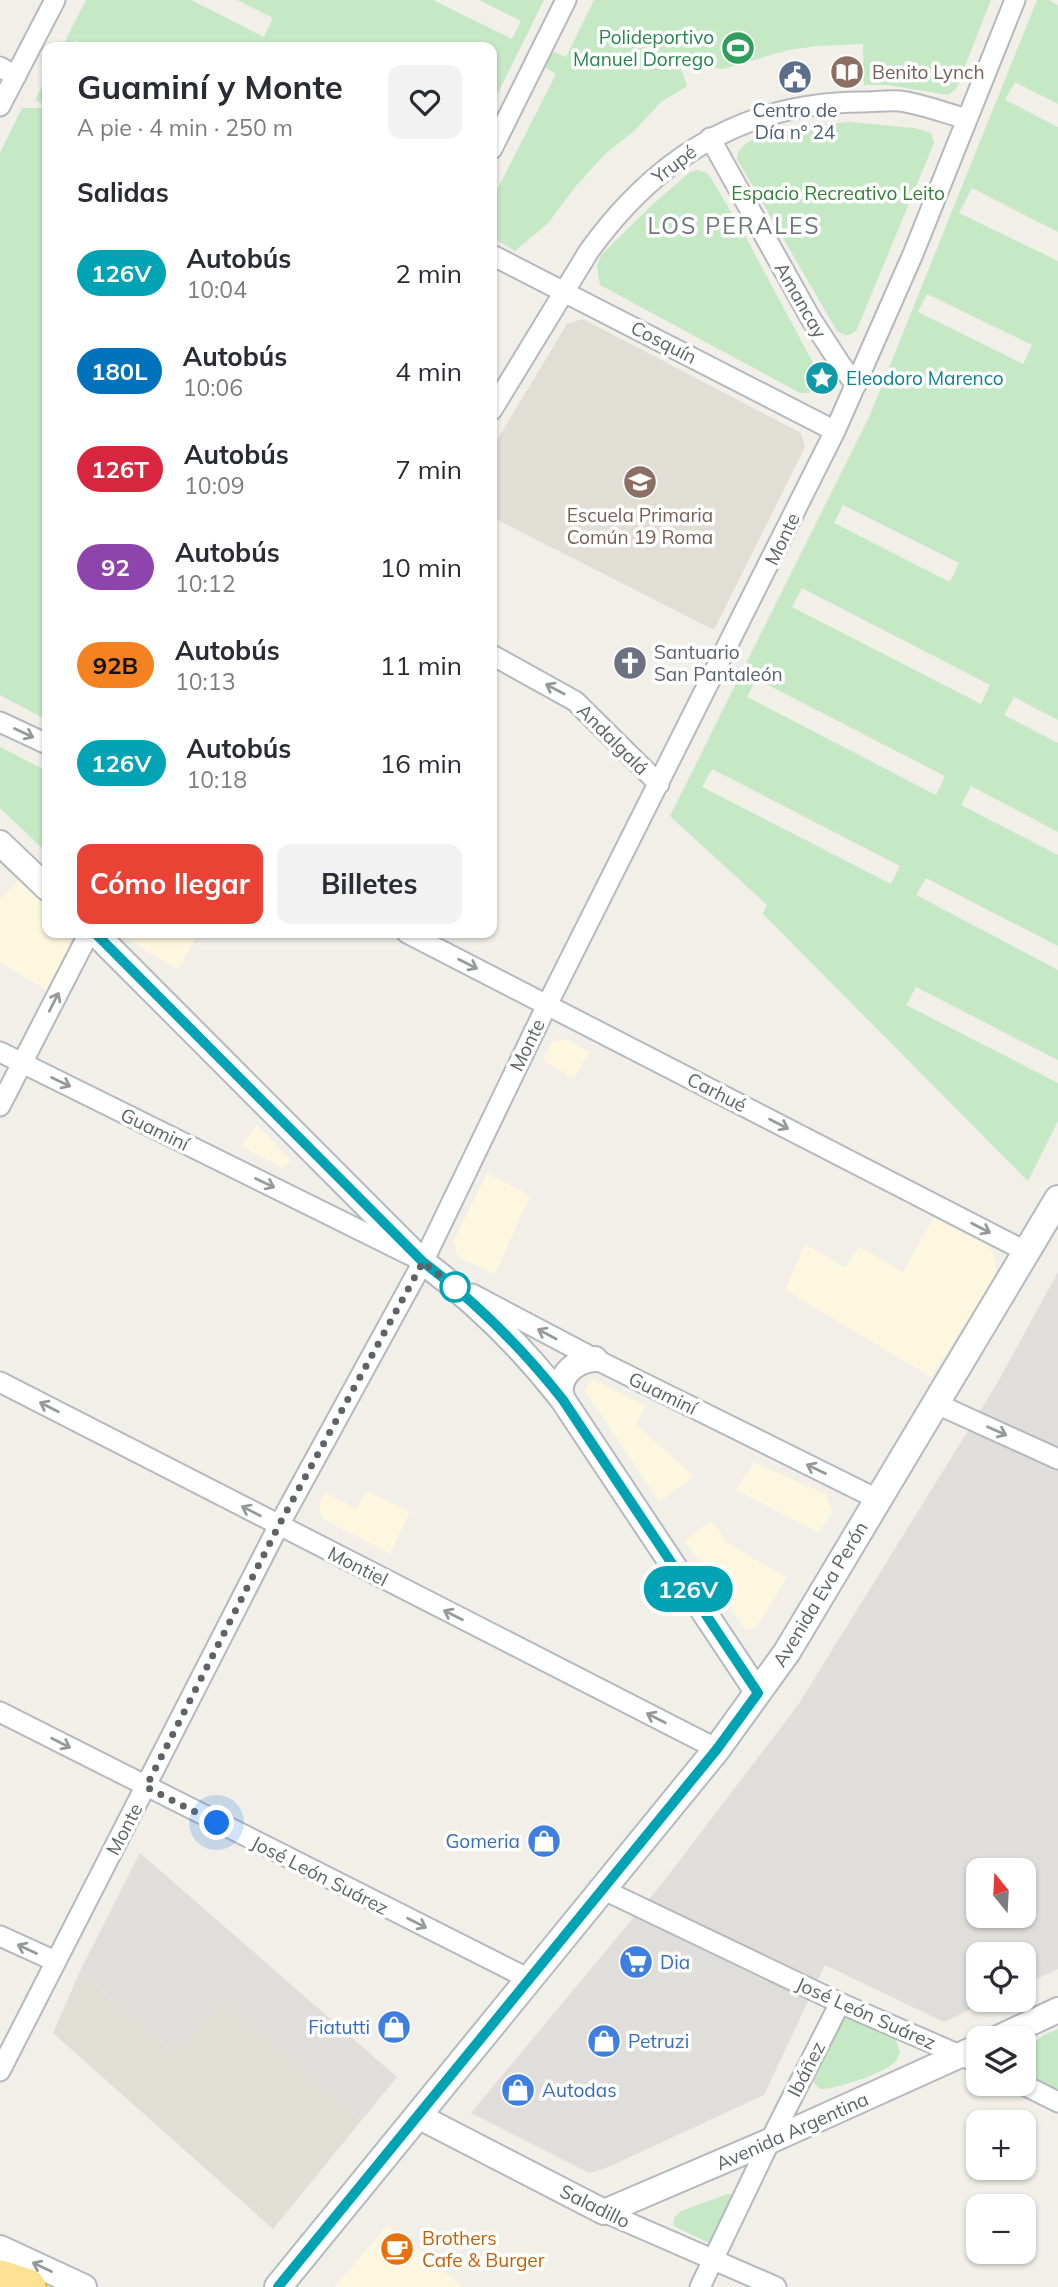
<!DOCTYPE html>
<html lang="es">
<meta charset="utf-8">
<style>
:root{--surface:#fff;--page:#f2f2f3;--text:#2b2b33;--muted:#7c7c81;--accent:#ea4335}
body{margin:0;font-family:Mulish,sans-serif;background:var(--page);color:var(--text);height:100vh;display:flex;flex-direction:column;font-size:26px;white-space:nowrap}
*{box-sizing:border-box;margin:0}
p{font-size:23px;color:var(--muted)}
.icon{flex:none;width:38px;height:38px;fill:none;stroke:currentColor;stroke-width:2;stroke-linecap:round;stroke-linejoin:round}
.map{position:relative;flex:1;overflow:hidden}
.details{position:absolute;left:42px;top:42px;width:455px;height:896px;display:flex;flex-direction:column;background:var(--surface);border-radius:14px;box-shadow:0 2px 5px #0004}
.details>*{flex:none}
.badge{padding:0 14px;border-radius:23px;font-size:24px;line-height:46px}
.needle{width:46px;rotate:342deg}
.tools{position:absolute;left:966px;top:1858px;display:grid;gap:14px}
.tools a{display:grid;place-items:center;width:70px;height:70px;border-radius:14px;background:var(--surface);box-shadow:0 2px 5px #0004;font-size:35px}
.you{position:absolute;width:35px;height:35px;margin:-18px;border:5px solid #fff;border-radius:50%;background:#1a73e8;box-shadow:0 0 0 10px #1a73e833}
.map>.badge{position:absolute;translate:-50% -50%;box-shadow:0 0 0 4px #fff}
h2{padding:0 35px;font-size:26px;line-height:63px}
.round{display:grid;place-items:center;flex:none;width:74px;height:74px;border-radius:14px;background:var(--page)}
.head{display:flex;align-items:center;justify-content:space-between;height:119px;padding:0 35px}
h1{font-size:33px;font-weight:700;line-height:52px}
.action{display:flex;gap:14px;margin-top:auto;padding:14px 35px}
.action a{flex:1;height:80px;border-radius:14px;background:var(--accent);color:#fff;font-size:28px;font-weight:700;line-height:80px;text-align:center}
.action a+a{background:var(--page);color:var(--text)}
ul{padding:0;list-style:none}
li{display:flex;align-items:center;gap:21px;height:98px;padding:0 35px}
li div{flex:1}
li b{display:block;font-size:26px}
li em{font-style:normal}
li .badge{min-width:77px;font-weight:700;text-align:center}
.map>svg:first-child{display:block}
.commercial{fill:#fef7e0}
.industrial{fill:#e0deda;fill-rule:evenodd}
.education{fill:#e1ded6}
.green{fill:#c5e8c5;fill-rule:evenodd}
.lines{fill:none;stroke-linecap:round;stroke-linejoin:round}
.minor-casing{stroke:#b5b8bc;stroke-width:23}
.tertiary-casing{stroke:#b5b8bc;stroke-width:28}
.secondary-casing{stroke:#b6babf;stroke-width:30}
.motorway-casing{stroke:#f9ab00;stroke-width:38}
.minor{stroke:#fff;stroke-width:19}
.tertiary{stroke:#fff;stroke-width:24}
.secondary{stroke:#fff;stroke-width:26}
.motorway{stroke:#fde293;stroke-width:35}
.oneway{stroke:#979a9d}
.line-casing{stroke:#fff;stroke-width:16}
.line{stroke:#00a3b4;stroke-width:10}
.walk{stroke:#5f6368;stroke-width:7;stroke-dasharray:0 12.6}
.stop-dot{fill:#fff;stroke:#00a3b4;stroke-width:3.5}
.labels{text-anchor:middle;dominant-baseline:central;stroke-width:7;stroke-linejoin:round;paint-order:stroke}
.leisure-label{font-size:19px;fill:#27864d;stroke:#fff;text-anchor:end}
.education-label{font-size:19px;fill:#785e54;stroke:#fff;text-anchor:start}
.service-label{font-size:19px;fill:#4e5e75;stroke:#fff}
.street-label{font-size:19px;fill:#5f6368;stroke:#fff}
.park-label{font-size:19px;fill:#348238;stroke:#fff}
.culture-label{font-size:19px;fill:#0d838f;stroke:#fff;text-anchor:start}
.worship-label{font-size:19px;fill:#5b616d;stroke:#fff;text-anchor:start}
.shop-label{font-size:19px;fill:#366cbe;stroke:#fff;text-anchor:start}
.food-label{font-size:19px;fill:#c56008;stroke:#fff;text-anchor:start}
.quarter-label{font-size:23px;letter-spacing:2px;fill:#70757a;stroke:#fff}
</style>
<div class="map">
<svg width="1058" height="2287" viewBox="0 0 1058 2287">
<rect width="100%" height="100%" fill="#f1efe8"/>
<path class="commercial" d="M 19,880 L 47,908 L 47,933 L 69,933 L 69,949 L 47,991 L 0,962 L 0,899 Z
M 116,933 L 199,933 L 178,969 Z
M 566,1039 L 589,1052 L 574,1078 L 543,1061 L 552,1042 Z
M 257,1125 L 290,1160 L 283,1168 L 241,1146 Z
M 487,1173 L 530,1196 L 495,1274 L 458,1257 L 453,1241 Z
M 933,1218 L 986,1245 L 993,1251 L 996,1270 L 993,1279 L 931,1377 L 785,1290 L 805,1244 L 845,1268 L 859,1247 L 903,1272 Z
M 592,1379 L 646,1406 L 636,1424 L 694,1477 L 659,1501 L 585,1391 Z
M 754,1462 L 826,1495 L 832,1512 L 819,1533 L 736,1490 Z
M 367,1491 L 410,1512 L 390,1554 L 322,1518 L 319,1507 L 324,1492 L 356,1509 Z
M 712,1521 L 726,1542 L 787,1578 L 756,1628 L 745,1629 L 685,1540 Z
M 387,2226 L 423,2254 L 463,2287 L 334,2287 Z"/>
<path class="industrial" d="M 1058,1272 L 1058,1969 L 1024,1985 L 1024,1955 L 978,1955 L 978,2000 L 990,2000 L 944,2022 L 825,1965 L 764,2095 L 604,2169 L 589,2173 L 471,2113 L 664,1881 L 798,1705 L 995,1387 ZM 978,1871 L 1024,1871 L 1024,1916 L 978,1916 Z
M 140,1853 L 397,2077 L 361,2121 L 221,2000 L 174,2053 L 80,1971 Z"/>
<path class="education" d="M 583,319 L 801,433 L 805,447 L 714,630 L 492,517 L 492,448 L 567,324 Z
M 80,1971 L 174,2053 L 221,1999 L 361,2121 L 273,2229 L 53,2033 Z"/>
<path class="green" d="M 86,0 L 191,0 L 264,37 L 273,18 L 237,0 L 433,0 L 512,39 L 521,21 L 479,0 L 544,0 L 492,105 L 492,47 L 327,47 L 320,44 L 318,47 L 90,47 L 76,40 L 72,47 L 62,47 Z
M 594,0 L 991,0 L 956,89 L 948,95 L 887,85 L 864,85 L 863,44 L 817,46 L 788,50 L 723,69 L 679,63 L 687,86 L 661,102 L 634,131 L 605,154 L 575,187 L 549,222 L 515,251 L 492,237 L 492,195 L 494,196 L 556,74 L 542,66 L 551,51 L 566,57 Z
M 1037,0 L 1048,0 L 1058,5 L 1058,104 L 1015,82 L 1005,100 L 1058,127 L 1058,232 L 972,188 L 959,213 L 1058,261 L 1058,720 L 1014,697 L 1004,715 L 1058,743 L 1058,832 L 971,786 L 961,805 L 1058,855 L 1058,946 L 926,878 L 916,895 L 1058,970 L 1058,1060 L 916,987 L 906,1005 L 1058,1083 L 1058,1121 L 1028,1181 L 763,914 L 767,905 L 670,816 L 870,415 ZM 927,294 L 1032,345 L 1023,364 L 918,312 ZM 843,505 L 959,563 L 950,582 L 834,523 ZM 802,588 L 990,685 L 981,704 L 792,607 ZM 756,679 L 945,776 L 936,795 L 747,697 ZM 712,769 L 900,866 L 891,884 L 702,787 Z
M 47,76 L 47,720 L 0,695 L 0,153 L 22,108 L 41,108 L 44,105 L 35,100 Z
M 850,122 L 914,128 L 931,133 L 934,143 L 857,329 C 851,337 844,336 837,331 L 737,159 C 737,128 826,124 850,122 Z
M 697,170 L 707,173 L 711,178 L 744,234 L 819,374 L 819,382 L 809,393 L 800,393 L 600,285 L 597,266 L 601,255 L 652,205 L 690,172 Z
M 0,747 L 47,771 L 47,853 L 0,808 Z
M 851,2016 L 894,2034 L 900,2052 C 899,2054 897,2060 895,2062 C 884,2073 834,2090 820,2089 L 811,2080 L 840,2019 Z
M 1058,2029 L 1058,2092 C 1037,2082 1012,2063 1037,2040 C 1042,2035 1051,2032 1058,2029 Z
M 728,2194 L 735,2195 L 714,2244 L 709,2243 L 674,2226 L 674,2218 L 681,2211 Z"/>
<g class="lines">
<g class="minor-casing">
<path id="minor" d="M 0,67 L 16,76
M 0,106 L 55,0
M 710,138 L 811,319 L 841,365 L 856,385
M 492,149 L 566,0
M 492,255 L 835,431
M 492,410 L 589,251 C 656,158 745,102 862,102 C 874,102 888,100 900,101 C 922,104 945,113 967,119
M 492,655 L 575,701 L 659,784
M 0,722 L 47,744
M 407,933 L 1027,1252
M 0,1052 L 410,1255
M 0,1106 L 89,933
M 472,1294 L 595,1359 L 877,1499
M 0,1382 L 717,1749
M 937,1404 L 1058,1459
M 0,1712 L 529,1979
M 602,1889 L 840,2003 L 978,2063
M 0,1936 L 55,1961
M 0,2071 L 279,1525 L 423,1262 L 547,1005 L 835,431 L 913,254 L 1015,0
M 1022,2084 L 1058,2102
M 604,2212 L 776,2287
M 700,2287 L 770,2141 L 840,2003"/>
</g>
<g class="tertiary-casing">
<path id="tertiary" d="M 0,843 L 47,888
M 95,933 L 423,1262 C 476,1302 523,1348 563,1400 L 758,1693
M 563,1400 C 554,1379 574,1360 595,1359
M 996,2039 L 1058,2010
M 418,2116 L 604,2212 L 770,2141 L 978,2047
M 0,2248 L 84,2287"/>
</g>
<g class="secondary-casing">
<path id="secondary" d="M 278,2287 L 717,1749 L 787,1652 L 1058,1199"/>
</g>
<g class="motorway-casing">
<path id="motorway" d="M 0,2278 L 28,2287"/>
</g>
<use href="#minor" class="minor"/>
<use href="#tertiary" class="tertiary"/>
<use href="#secondary" class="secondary"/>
<use href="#motorway" class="motorway"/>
</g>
<defs><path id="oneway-shaft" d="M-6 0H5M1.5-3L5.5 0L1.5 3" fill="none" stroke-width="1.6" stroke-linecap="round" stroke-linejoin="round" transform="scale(1.75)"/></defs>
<g class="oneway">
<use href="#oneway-shaft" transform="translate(555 689) rotate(-152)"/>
<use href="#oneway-shaft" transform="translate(24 733) rotate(25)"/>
<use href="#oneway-shaft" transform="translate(468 964) rotate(27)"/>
<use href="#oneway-shaft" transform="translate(54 1002) rotate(-63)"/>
<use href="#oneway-shaft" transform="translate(61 1082) rotate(26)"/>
<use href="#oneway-shaft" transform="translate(779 1124) rotate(27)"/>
<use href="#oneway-shaft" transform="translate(265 1183) rotate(26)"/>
<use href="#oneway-shaft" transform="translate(981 1228) rotate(27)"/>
<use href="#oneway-shaft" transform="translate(547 1334) rotate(-152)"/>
<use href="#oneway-shaft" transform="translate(49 1407) rotate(-153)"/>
<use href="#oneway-shaft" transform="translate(997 1431) rotate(24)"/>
<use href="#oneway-shaft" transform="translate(816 1469) rotate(-154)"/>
<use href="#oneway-shaft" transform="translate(251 1511) rotate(-153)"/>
<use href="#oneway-shaft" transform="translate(453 1615) rotate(-153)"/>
<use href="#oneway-shaft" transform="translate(656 1718) rotate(-153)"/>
<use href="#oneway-shaft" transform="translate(61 1743) rotate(27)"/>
<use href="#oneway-shaft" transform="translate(417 1923) rotate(27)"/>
<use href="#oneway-shaft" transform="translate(27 1949) rotate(-155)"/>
<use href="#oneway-shaft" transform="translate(42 2267) rotate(-155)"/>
</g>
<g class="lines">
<g class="line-casing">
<path id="line" d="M 95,933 L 423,1262 C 476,1302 522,1348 563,1400 L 758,1693 L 717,1749 L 278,2287"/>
</g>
<use href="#line" class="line"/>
<path class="walk" d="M 217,1823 L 146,1787 L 279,1525 L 423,1262 L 455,1287"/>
</g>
<defs>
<g id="stadium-disc" transform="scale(1.75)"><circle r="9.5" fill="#2e9e5b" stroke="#fff"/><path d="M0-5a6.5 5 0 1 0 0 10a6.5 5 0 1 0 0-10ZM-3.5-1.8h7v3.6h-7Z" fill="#fff"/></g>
<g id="library-disc" transform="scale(1.75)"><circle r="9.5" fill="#8d6e63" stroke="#fff"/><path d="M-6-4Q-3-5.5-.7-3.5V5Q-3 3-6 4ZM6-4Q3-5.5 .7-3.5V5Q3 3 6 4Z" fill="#fff"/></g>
<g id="civic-disc" transform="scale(1.75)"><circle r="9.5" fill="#5c6f8a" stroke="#fff"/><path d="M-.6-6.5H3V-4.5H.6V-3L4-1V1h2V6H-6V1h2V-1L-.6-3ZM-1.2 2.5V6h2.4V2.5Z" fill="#fff"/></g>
<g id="sight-disc" transform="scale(1.75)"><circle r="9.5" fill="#0f9aa8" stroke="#fff"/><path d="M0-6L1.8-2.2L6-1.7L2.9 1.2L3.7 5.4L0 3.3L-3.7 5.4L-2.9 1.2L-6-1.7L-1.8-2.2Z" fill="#fff"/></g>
<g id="school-disc" transform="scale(1.75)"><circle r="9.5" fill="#8d6e63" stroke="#fff"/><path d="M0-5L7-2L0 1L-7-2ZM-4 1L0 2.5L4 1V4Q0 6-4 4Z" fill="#fff"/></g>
<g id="church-disc" transform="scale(1.75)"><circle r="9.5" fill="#6b7280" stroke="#fff"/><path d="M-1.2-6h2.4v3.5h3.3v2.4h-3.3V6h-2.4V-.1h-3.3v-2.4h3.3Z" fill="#fff"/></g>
<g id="shop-disc" transform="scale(1.75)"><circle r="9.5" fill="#3f7fe0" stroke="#fff"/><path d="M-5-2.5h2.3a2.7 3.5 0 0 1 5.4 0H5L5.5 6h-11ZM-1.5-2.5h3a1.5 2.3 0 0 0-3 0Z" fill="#fff"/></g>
<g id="supermarket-disc" transform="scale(1.75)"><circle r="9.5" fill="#3f7fe0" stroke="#fff"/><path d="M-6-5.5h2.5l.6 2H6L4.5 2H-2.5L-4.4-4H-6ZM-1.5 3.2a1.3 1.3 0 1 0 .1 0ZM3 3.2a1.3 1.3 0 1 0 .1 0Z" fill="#fff"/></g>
<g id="cafe-disc" transform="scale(1.75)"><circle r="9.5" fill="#e8710a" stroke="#fff"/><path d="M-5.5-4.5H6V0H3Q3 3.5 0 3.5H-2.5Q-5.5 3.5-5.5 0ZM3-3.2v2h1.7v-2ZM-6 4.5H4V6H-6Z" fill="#fff"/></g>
</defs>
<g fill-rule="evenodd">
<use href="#stadium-disc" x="738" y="48"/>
<use href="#library-disc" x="847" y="72"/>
<use href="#civic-disc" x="795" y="77"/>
<use href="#sight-disc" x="822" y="378"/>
<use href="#school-disc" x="640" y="482"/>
<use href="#church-disc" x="630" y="663"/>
<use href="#shop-disc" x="544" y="1841"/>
<use href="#supermarket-disc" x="636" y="1962"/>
<use href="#shop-disc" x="394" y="2027"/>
<use href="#shop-disc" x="604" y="2041"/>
<use href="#shop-disc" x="518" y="2090"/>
<use href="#cafe-disc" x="397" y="2249"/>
</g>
<circle class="stop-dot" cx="455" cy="1287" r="14"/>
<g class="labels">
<g class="leisure-label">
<text x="714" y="37">Polideportivo<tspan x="714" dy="22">Manuel Dorrego</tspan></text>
</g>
<g class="education-label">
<text x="872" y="72">Benito Lynch</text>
<text x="640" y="515" text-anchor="middle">Escuela Primaria<tspan x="640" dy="22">Común 19 Roma</tspan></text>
</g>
<g class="service-label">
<text x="795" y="110">Centro de<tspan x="795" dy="22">Día n° 24</tspan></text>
</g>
<g class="street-label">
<text transform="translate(674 164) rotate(-37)">Yrupé</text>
<text transform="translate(801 300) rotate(60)">Amancay</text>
<text transform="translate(664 342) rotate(27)">Cosquín</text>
<text transform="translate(782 539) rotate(-64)">Monte</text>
<text transform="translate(613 739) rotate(45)">Andalgalá</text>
<text transform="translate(527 1045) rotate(-64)">Monte</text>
<text transform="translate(717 1092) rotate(27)">Carhué</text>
<text transform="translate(155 1129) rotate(26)">Guaminí</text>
<text transform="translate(663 1393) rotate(26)">Guaminí</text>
<text transform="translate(358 1566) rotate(27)">Montiel</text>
<text transform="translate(820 1594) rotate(-59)">Avenida Eva Perón</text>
<text transform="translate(124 1829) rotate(-62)">Monte</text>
<text transform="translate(320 1875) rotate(27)">José León Suárez</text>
<text transform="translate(866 2013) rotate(24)">José León Suárez</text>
<text transform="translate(806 2069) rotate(-63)">Ibáñez</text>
<text transform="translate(792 2131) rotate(-24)">Avenida Argentina</text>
<text transform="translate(595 2206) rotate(26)">Saladillo</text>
</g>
<g class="park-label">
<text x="838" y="193">Espacio Recreativo Leito</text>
</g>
<g class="culture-label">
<text x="846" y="378">Eleodoro Marenco</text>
</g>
<g class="worship-label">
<text x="654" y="652">Santuario<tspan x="654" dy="22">San Pantaleón</tspan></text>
</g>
<g class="shop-label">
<text x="520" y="1841" text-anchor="end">Gomeria</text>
<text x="660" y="1962">Dia</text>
<text x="370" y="2027" text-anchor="end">Fiatutti</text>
<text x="628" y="2041">Petruzi</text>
<text x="542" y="2090">Autodas</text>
</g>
<g class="food-label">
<text x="422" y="2238">Brothers<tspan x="422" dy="22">Cafe &amp; Burger</tspan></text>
</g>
<g class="quarter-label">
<text x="734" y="225">LOS PERALES</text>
</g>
</g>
</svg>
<div class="tools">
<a><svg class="needle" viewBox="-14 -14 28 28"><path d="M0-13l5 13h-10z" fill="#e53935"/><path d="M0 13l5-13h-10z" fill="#7c7c81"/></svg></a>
<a><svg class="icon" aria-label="locate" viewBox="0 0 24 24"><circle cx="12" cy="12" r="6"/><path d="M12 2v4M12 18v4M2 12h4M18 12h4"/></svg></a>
<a><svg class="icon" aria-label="layers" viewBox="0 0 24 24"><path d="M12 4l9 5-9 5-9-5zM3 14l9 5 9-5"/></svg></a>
<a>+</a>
<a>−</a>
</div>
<div class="you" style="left:217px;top:1823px"></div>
<b class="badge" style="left:688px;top:1589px;background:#00a3b4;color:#fff">126V</b>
<section class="details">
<div class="head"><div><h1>Guaminí y Monte</h1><p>A pie · 4 min · 250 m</p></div><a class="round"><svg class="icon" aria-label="heart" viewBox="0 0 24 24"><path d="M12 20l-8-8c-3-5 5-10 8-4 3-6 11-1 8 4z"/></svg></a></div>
<h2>Salidas</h2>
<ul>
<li><span class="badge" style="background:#00a3b4;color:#fff">126V</span><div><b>Autobús</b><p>10:04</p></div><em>2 min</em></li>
<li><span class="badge" style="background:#0072bc;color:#fff">180L</span><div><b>Autobús</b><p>10:06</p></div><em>4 min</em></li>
<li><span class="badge" style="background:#d7263d;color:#fff">126T</span><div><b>Autobús</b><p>10:09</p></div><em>7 min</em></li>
<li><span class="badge" style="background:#8e44ad;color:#fff">92</span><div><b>Autobús</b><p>10:12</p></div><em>10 min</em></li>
<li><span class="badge" style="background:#f58220;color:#111">92B</span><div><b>Autobús</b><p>10:13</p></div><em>11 min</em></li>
<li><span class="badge" style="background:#00a3b4;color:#fff">126V</span><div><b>Autobús</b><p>10:18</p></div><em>16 min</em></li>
</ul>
<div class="action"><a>Cómo llegar</a><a>Billetes</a></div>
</section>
</div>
